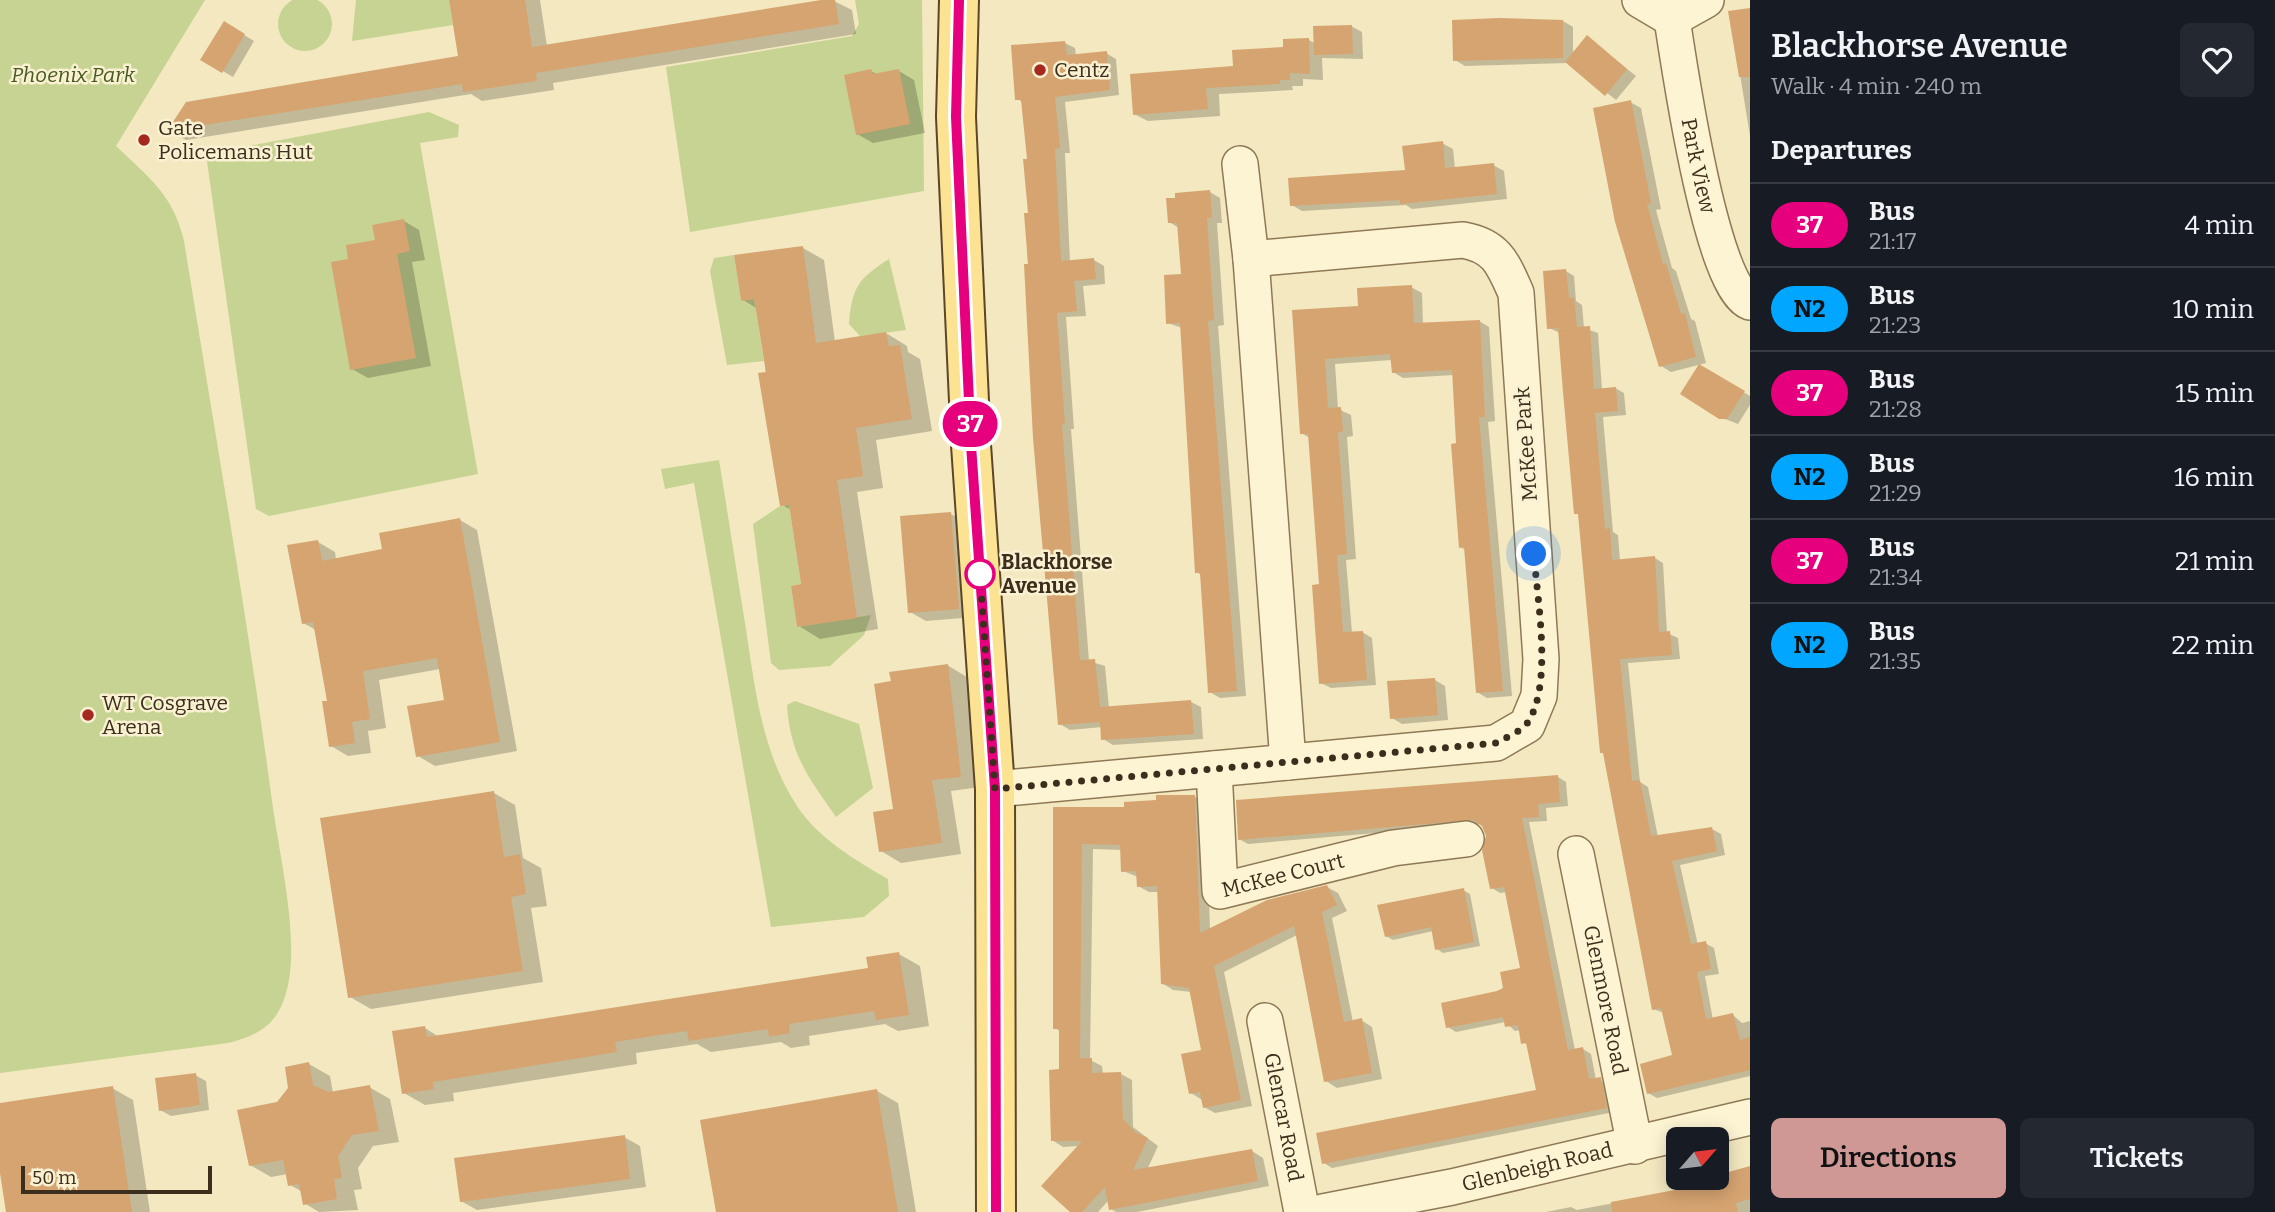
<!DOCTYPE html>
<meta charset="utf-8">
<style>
:root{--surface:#171b24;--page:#242831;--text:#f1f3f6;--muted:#9ea1a6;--line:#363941;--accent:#cf9895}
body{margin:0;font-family:Bitter,serif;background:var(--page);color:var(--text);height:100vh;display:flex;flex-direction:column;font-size:26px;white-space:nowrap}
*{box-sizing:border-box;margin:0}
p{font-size:23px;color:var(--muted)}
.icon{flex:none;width:38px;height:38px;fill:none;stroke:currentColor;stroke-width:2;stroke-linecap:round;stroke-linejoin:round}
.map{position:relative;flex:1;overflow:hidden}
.side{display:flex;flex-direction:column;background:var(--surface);width:525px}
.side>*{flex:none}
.badge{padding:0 14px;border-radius:23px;font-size:24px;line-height:46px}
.needle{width:46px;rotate:62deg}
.fabs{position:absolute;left:1666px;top:1127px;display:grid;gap:14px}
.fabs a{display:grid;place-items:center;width:63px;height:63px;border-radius:10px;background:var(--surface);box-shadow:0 4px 18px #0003;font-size:35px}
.scale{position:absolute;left:21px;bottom:18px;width:191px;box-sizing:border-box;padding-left:7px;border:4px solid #3c2e1c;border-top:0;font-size:19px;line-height:24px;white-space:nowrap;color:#3c2e1c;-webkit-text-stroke:5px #f9f1d1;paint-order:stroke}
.you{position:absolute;width:35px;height:35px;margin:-18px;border:5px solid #fff;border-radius:50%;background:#1a73e8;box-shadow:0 0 0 10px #1a73e833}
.map>.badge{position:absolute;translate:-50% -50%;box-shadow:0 0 0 4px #fff}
h2{padding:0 21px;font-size:26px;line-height:63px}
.round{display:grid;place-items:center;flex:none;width:74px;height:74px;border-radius:10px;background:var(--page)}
.head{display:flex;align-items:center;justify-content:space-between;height:119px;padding:0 21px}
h1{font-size:33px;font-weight:600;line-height:52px}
.button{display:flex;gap:14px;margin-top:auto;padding:14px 21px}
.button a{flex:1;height:80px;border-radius:10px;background:var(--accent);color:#111;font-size:28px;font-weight:600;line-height:80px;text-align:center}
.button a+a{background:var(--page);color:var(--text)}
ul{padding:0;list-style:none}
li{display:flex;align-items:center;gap:21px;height:84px;padding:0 21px;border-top:2px solid var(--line)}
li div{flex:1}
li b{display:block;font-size:26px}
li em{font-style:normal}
li .badge{min-width:77px;font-weight:700;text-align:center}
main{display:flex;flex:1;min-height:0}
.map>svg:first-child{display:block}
.green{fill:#c6d392}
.shadow{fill:#0003}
.building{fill:#d6a471}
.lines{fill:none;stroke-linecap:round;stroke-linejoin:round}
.minor-casing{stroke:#8f7955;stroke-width:38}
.major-casing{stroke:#5c462a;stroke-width:42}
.minor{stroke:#fdf4d4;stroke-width:35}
.major{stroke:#fbe393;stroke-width:38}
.line-casing{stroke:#fff;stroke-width:16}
.line{stroke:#e6007e;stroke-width:10}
.walk{stroke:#3c2e1c;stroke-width:7;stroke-dasharray:0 12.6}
.poi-dot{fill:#a5291e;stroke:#f9f1d1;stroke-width:2.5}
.stop-dot{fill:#fff;stroke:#e6007e;stroke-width:3.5}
.labels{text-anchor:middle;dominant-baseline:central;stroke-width:5;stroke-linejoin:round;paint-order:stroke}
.poi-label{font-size:21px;fill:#3c2e1c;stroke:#f9f1d1;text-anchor:start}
.park-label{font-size:21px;font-style:italic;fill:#475b20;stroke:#f9f1d1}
.street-label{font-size:21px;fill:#3c2e1c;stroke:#f9f1d1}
.stop-label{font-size:21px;font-weight:bold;fill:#3c2e1c;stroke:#f9f1d1;text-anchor:start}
</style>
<main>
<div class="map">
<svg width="1750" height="1212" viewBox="0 0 1750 1212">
<rect width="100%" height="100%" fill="#f3e8c0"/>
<path class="green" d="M278 24a27 27 0 1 1 54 0a27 27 0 1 1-54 0Z
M 0,0 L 205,0 L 116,146 C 149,178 173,194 184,241 C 214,428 247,614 272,801 C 279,853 299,936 288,985 C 280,1023 262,1034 228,1043 L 0,1073 Z
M 356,0 L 449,0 L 453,25 L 352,41 Z
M 855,0 L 922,0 L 924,191 L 690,232 L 666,67 L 852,36 L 859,24 Z
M 429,112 L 459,125 L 458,137 L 420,143 L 478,474 L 269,516 L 256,509 L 206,154 Z
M 734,255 L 741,301 L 754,299 L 764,361 L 727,365 L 710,271 L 714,258 Z
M 889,259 L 906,330 L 860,336 L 849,324 C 852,287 858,279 889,259 Z
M 719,460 C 728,514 736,569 745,623 C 755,687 761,751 797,806 C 817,837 856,861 888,879 L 889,896 L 864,917 L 771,927 L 694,483 L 665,489 L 661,469 Z
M 789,505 L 801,584 L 791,586 L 797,627 L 871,615 L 864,635 L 830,666 L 779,670 L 771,663 L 753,524 L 780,506 Z
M 795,701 L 859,724 L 873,788 L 836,817 C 808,777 790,754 787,705 Z"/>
<path class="shadow" d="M 451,0 L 540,0 L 547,46 L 832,0 L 852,10 L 856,34 L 553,83 L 554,90 L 482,101 L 471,94 L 186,140 L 170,131 L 187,104 L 460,58 Z
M 1750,9 L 1750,136 L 1730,13 Z
M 1563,21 L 1573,27 L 1573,55 L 1588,38 L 1636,76 L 1616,100 L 1569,63 L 1465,66 L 1455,60 Z
M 224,23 L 254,41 L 233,77 L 202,59 Z
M 1351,26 L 1362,32 L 1363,59 L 1322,58 L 1323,80 L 1303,79 L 1303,86 L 1292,86 L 1293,90 L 1219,94 L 1220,116 L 1148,121 L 1134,114 L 1235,67 L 1309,40 L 1316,44 Z
M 1065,43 L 1075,48 L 1076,56 L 1106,53 L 1116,59 L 1119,95 L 1065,102 L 1070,153 L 1065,153 L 1070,262 L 1094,260 L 1104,266 L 1105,284 L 1083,286 L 1086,316 L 1066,317 L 1074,429 L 1071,429 L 1089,661 L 1105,666 L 1109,708 L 1191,702 L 1201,707 L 1203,739 L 1113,745 L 1103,739 L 1102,727 L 1070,730 L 1060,724 L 1035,438 L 1026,215 L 1030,214 L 1028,160 L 1023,102 L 1017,99 Z
M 871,71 L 878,75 L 899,71 L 914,80 L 925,133 L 873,143 L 857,134 Z
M 1630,102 L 1641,108 L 1661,209 L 1656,210 L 1672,268 L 1676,271 L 1691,319 L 1695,321 L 1706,363 L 1671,372 L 1661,366 Z
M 1442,143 L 1453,149 L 1455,169 L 1493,165 L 1504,171 L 1507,199 L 1412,209 L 1406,205 L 1302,211 L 1292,205 L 1407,172 Z
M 1210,192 L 1220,198 L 1222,223 L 1217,223 L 1224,325 L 1218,326 L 1246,696 L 1220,698 L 1210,692 L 1202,575 L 1196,572 L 1182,328 L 1168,323 L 1183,276 L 1179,228 L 1169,222 Z
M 404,221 L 419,230 L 425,260 L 412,262 L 431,366 L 368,378 L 352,369 L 350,260 Z
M 803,248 L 824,260 L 835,342 L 886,333 L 907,346 L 908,352 L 920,359 L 932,431 L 876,440 L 883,488 L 857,492 L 878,629 L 820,639 L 799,626 L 803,585 L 791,510 L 782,505 L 758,309 L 743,300 Z
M 1566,271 L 1574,276 L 1576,301 L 1582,305 L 1584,328 L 1598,333 L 1602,390 L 1615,388 L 1624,393 L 1626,415 L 1603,417 L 1613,532 L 1618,535 L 1620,561 L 1655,558 L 1663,563 L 1667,633 L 1678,638 L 1680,659 L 1628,663 L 1640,782 L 1648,787 L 1658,837 L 1712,829 L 1721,834 L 1725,855 L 1680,865 L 1698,945 L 1705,943 L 1714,948 L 1719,974 L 1705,976 L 1713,1020 L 1733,1015 L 1742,1023 L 1750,1021 L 1750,1076 L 1657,1098 L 1648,1093 L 1674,1056 L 1664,1013 L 1653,1009 L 1580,516 L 1576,513 L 1560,333 L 1549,328 Z
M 1411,287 L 1422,293 L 1423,325 L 1479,321 L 1489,327 L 1495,421 L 1488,422 L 1512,696 L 1487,698 L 1477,692 L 1466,550 L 1460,547 L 1454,375 L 1403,378 L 1393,372 L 1392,360 L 1335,364 L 1338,409 L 1351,415 L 1353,436 L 1347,437 L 1356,559 L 1346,560 L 1352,633 L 1362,632 L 1372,638 L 1376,685 L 1331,688 L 1321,683 L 1321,586 L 1310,438 L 1301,433 L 1294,311 L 1360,307 Z
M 1700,366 L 1750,396 L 1750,405 L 1738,424 L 1720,417 Z
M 951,514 L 967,523 L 975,617 L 926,621 L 910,612 Z
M 460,520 L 477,530 L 517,751 L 435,766 L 418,756 L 446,701 L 440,669 L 379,680 L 386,728 L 368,731 L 371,753 L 348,756 L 331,746 L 329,702 L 316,630 L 303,623 L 318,542 L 335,552 L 336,560 L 384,551 Z
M 947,665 L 967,677 L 980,787 L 951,791 L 961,854 L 901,863 L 881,851 Z
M 1435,680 L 1445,686 L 1448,720 L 1402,724 L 1392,718 Z
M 1558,777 L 1566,782 L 1568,806 L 1546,808 L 1547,821 L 1529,822 L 1575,1050 L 1583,1049 L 1591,1054 L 1596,1080 L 1609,1084 L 1614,1112 L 1332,1168 L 1324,1163 L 1538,1092 L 1528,1045 L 1523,1042 L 1521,1030 L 1515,1031 L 1505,1022 L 1456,1032 L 1448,1027 L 1505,989 L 1522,969 L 1507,892 L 1500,893 L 1492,888 L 1488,836 L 1482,824 L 1248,844 L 1239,839 Z
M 494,793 L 515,805 L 523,858 L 541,868 L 547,906 L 531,908 L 543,982 L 371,1009 L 350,997 Z
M 1195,797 L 1206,803 L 1210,930 L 1327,887 L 1338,893 L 1347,911 L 1332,918 L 1353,1022 L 1361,1020 L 1372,1027 L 1382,1079 L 1337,1088 L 1326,1081 L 1297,935 L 1224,972 L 1252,1106 L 1215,1113 L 1204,1107 L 1202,1100 L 1191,1093 L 1203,1051 L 1192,992 L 1173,990 L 1162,983 L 1159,892 L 1149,892 L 1138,886 L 1138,877 L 1123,871 L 1122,850 L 1093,849 L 1090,1060 L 1102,1066 L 1103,1074 L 1121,1074 L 1132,1080 L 1133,1127 L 1158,1146 L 1147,1170 L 1252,1151 L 1263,1158 L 1269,1186 L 1137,1212 L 1116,1212 L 1111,1209 L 1109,1200 L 1098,1212 L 1073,1212 L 1080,1146 L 1063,1147 L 1052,1140 L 1061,1071 L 1061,1032 L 1055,1028 L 1055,808 L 1126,809 Z
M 1463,890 L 1470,894 L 1480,946 L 1443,953 L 1437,949 L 1433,931 L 1393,940 L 1386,936 Z
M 899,954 L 920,966 L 929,1026 L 898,1031 L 885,1024 L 809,1036 L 810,1045 L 791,1048 L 781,1042 L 711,1052 L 697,1044 L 636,1053 L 637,1064 L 453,1093 L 454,1101 L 425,1105 L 404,1093 L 425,1028 L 439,1037 L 870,969 Z
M 309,1064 L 330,1076 L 333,1093 L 369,1087 L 390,1099 L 399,1142 L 373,1146 L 358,1168 L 362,1189 L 354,1190 L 358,1210 L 319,1212 L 304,1203 L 301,1191 L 290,1185 L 288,1174 L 271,1177 L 250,1165 L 278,1103 Z
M 195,1075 L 206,1081 L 209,1110 L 171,1116 L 160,1110 Z
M 112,1088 L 133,1100 L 150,1212 L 8,1212 L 0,1162 L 0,1105 Z
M 877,1091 L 898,1103 L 916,1212 L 718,1212 Z
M 624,1137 L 640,1146 L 646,1187 L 477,1210 L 461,1201 Z
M 1750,1168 L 1750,1212 L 1546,1212 L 1571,1207 L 1577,1210 L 1682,1190 Z"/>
<path class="building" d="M 449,0 L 525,0 L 532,47 L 821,0 L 835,0 L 839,24 L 536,73 L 537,81 L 463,92 L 462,84 L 167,131 L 186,102 L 458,56 Z
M 1750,8 L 1750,77 L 1739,77 L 1728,11 Z
M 1499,18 L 1563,20 L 1563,58 L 1453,61 L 1452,20 Z
M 224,21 L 245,34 L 222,73 L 200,60 Z
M 1352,25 L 1353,54 L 1314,55 L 1313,26 Z
M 1587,35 L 1627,69 L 1605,96 L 1565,62 Z
M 1309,38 L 1310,74 L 1290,73 L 1290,80 L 1280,80 L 1280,84 L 1206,88 L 1208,109 L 1133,115 L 1130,74 L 1233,66 L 1232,50 L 1283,47 L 1283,39 Z
M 1065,41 L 1067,55 L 1107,51 L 1110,90 L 1055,97 L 1060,148 L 1055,149 L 1061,261 L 1094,258 L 1096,279 L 1074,281 L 1077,311 L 1057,313 L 1065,424 L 1062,424 L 1080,660 L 1095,659 L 1100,707 L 1191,700 L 1194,734 L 1101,740 L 1100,722 L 1058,725 L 1033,438 L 1024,264 L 1028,264 L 1024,213 L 1028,213 L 1023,159 L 1027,159 L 1021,100 L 1015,100 L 1011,45 Z
M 871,69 L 873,74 L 899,69 L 910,124 L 856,135 L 844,75 Z
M 1631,100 L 1651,203 L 1647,204 L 1663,264 L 1666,263 L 1681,314 L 1685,313 L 1696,357 L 1659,367 L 1615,222 L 1593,108 Z
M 1443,141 L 1445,168 L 1494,163 L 1497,194 L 1400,204 L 1400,200 L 1290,206 L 1288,178 L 1405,170 L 1402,146 Z
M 1210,190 L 1212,218 L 1207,218 L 1214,320 L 1208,321 L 1237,691 L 1208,693 L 1200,573 L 1195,573 L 1180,323 L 1166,324 L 1164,275 L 1181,274 L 1177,223 L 1168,223 L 1166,198 L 1175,198 L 1175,193 Z
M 404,219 L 410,251 L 397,254 L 416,358 L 350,370 L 331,262 L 348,259 L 346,245 L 375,240 L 372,225 Z
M 803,246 L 816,343 L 886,332 L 889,346 L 900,345 L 912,419 L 856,428 L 863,476 L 837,480 L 857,618 L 797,627 L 791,586 L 801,584 L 789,505 L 780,506 L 758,373 L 766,372 L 754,299 L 741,301 L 734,255 Z
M 1566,269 L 1569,298 L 1574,298 L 1577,327 L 1590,326 L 1594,389 L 1616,387 L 1618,411 L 1595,413 L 1605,529 L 1610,528 L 1612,560 L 1655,556 L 1659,632 L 1670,631 L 1672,655 L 1620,659 L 1632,781 L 1640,780 L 1651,836 L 1712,827 L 1717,851 L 1672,861 L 1691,944 L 1706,941 L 1711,969 L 1697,972 L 1706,1019 L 1733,1013 L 1740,1040 L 1750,1037 L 1750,1070 L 1647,1094 L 1640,1064 L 1672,1055 L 1661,1008 L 1652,1010 L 1603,753 L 1600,753 L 1578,514 L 1574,514 L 1563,392 L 1558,329 L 1564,328 L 1547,329 L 1543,271 Z
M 1412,285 L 1414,323 L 1480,320 L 1485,417 L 1479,417 L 1503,691 L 1476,693 L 1464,547 L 1459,548 L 1451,444 L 1456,443 L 1452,370 L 1392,373 L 1390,354 L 1325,359 L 1328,408 L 1341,407 L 1343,431 L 1338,432 L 1347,554 L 1337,555 L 1343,632 L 1363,631 L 1367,680 L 1319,684 L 1312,585 L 1319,584 L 1308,434 L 1300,434 L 1292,310 L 1358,306 L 1357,288 Z
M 1699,364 L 1745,391 L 1727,419 L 1719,419 L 1680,394 Z
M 951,512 L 959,609 L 908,613 L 900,516 Z
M 460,518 L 500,742 L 416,757 L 407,706 L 444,700 L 437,658 L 363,671 L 370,719 L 352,722 L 355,743 L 329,747 L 322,701 L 327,701 L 313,622 L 302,624 L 287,545 L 318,540 L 322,561 L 382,549 L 379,533 Z
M 948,664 L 961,777 L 932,780 L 942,843 L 879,852 L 873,812 L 893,809 L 874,684 L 891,681 L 889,672 Z
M 1435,678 L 1438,715 L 1390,719 L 1387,681 Z
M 1558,775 L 1560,802 L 1538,804 L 1539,817 L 1522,818 L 1568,1050 L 1583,1047 L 1589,1079 L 1601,1077 L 1607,1108 L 1322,1164 L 1316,1133 L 1536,1090 L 1526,1043 L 1521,1044 L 1518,1025 L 1505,1027 L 1503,1017 L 1446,1028 L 1441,1003 L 1497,991 L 1503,988 L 1500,972 L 1520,968 L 1504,887 L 1490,889 L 1482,850 L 1486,836 L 1482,826 L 1473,820 L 1238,840 L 1236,800 Z
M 494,791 L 504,857 L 520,854 L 526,894 L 511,897 L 523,971 L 348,998 L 320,818 Z
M 1156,795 L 1195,795 L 1200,933 L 1267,900 L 1327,885 L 1337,905 L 1322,912 L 1344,1022 L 1362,1018 L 1372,1073 L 1324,1082 L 1294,926 L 1214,966 L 1241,1100 L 1203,1108 L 1200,1092 L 1189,1094 L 1181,1054 L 1201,1050 L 1189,988 L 1161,984 L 1157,886 L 1137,887 L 1136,871 L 1121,872 L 1120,845 L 1082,844 L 1080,1058 L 1092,1058 L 1092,1073 L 1121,1072 L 1123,1119 L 1135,1132 L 1148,1138 L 1133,1170 L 1252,1149 L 1258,1181 L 1109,1210 L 1105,1187 L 1082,1212 L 1070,1212 L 1041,1186 L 1082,1141 L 1051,1141 L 1049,1070 L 1059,1069 L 1059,1029 L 1053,1029 L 1053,807 L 1124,807 L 1124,802 L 1156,800 Z
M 1464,888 L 1474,942 L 1435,950 L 1431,927 L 1385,937 L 1377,905 Z
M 899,952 L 909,1015 L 876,1020 L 874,1011 L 789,1024 L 790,1033 L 769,1037 L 768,1029 L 689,1041 L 687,1031 L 653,1036 L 615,1042 L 617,1052 L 433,1082 L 434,1089 L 402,1094 L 392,1031 L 425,1026 L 427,1037 L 649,1002 L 868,968 L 866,957 Z
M 309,1062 L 313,1085 L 329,1092 L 370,1085 L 379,1131 L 352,1135 L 338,1156 L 342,1178 L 334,1179 L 337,1199 L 303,1205 L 299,1184 L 288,1186 L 283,1160 L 249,1166 L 237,1110 L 277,1102 L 288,1088 L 285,1067 Z
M 196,1073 L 200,1105 L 159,1111 L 155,1078 Z
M 113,1086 L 132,1212 L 6,1212 L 0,1173 L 0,1103 Z
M 877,1089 L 898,1212 L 716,1212 L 700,1120 Z
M 625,1135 L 630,1179 L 460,1202 L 454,1158 Z
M 1750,1166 L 1750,1199 L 1736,1203 L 1738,1212 L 1612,1212 L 1611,1202 L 1680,1189 L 1679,1186 Z"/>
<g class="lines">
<g class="minor-casing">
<g id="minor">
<path d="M 1640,0 L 1672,19 L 1706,0"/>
<path id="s1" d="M 1672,19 C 1679,64 1711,288 1750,302"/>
<path d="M 1240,164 L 1251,259 L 1288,762"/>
<path id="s2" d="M 1214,769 L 1220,891 L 1393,848 L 1466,839"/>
<path d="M 995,789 L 1496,743 L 1527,725 L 1539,696 L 1541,659 L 1516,293 C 1503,264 1497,246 1463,240 L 1251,259"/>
<path id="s3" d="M 1576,854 L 1635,1146"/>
<path id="s4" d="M 1265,1021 L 1302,1212"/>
<path id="s5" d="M 1323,1212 L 1452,1187 L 1750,1117"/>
</g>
</g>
<g class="major-casing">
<path id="major" d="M 959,0 L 956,117 L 971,445 L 995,789 L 996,1212"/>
</g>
<use href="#minor" class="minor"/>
<use href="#major" class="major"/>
</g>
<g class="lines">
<g class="line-casing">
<path id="line" d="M 959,0 L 956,117 L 971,445 L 995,789 L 996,1212"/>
</g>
<use href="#line" class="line"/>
<path class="walk" d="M 980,574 L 995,789 L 1496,743 C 1505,738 1522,731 1528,722 C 1553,683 1537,600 1534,554"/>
</g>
<g class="poi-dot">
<circle cx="1040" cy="70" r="7"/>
<circle cx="144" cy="140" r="7"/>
<circle cx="88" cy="715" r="7"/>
</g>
<circle class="stop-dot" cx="980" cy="574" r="14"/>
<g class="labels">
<g class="poi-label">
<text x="1054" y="70">Centz</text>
<text x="158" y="128">Gate<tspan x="158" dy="24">Policemans Hut</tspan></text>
<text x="102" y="703">WT Cosgrave<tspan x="102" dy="24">Arena</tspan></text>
</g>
<g class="park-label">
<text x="73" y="75">Phoenix Park</text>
</g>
<g class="street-label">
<text stroke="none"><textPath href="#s1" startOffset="149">Park View</textPath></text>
<text transform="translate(1526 444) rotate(-94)">McKee Park</text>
<text stroke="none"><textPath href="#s2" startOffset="187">McKee Court</textPath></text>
<text stroke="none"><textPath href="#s3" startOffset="149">Glenmore Road</textPath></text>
<text stroke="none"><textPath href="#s4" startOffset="98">Glencar Road</textPath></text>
<text stroke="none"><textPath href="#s5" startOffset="219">Glenbeigh Road</textPath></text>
</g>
<g class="stop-label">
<text x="1001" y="562">Blackhorse<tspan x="1001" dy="24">Avenue</tspan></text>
</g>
</g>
</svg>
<div class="fabs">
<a><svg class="needle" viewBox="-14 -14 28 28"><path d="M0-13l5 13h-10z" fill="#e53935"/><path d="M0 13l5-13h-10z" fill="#9ea1a6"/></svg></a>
</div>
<div class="scale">50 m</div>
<div class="you" style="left:1534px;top:554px"></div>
<b class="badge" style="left:970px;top:424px;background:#e6007e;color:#fff">37</b>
</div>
<section class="side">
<div class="head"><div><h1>Blackhorse Avenue</h1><p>Walk · 4 min · 240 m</p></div><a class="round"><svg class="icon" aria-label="heart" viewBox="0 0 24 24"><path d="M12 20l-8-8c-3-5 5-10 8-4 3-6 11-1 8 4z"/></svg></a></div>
<h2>Departures</h2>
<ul>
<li><span class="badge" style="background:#e6007e;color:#fff">37</span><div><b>Bus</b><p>21:17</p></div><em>4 min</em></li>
<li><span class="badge" style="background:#00a6ff;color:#111">N2</span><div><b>Bus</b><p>21:23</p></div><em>10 min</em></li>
<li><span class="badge" style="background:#e6007e;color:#fff">37</span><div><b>Bus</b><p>21:28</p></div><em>15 min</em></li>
<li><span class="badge" style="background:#00a6ff;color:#111">N2</span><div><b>Bus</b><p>21:29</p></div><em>16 min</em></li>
<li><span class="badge" style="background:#e6007e;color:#fff">37</span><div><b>Bus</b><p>21:34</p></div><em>21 min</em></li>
<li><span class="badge" style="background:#00a6ff;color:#111">N2</span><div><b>Bus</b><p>21:35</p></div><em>22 min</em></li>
</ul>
<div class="button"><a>Directions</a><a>Tickets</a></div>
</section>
</main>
